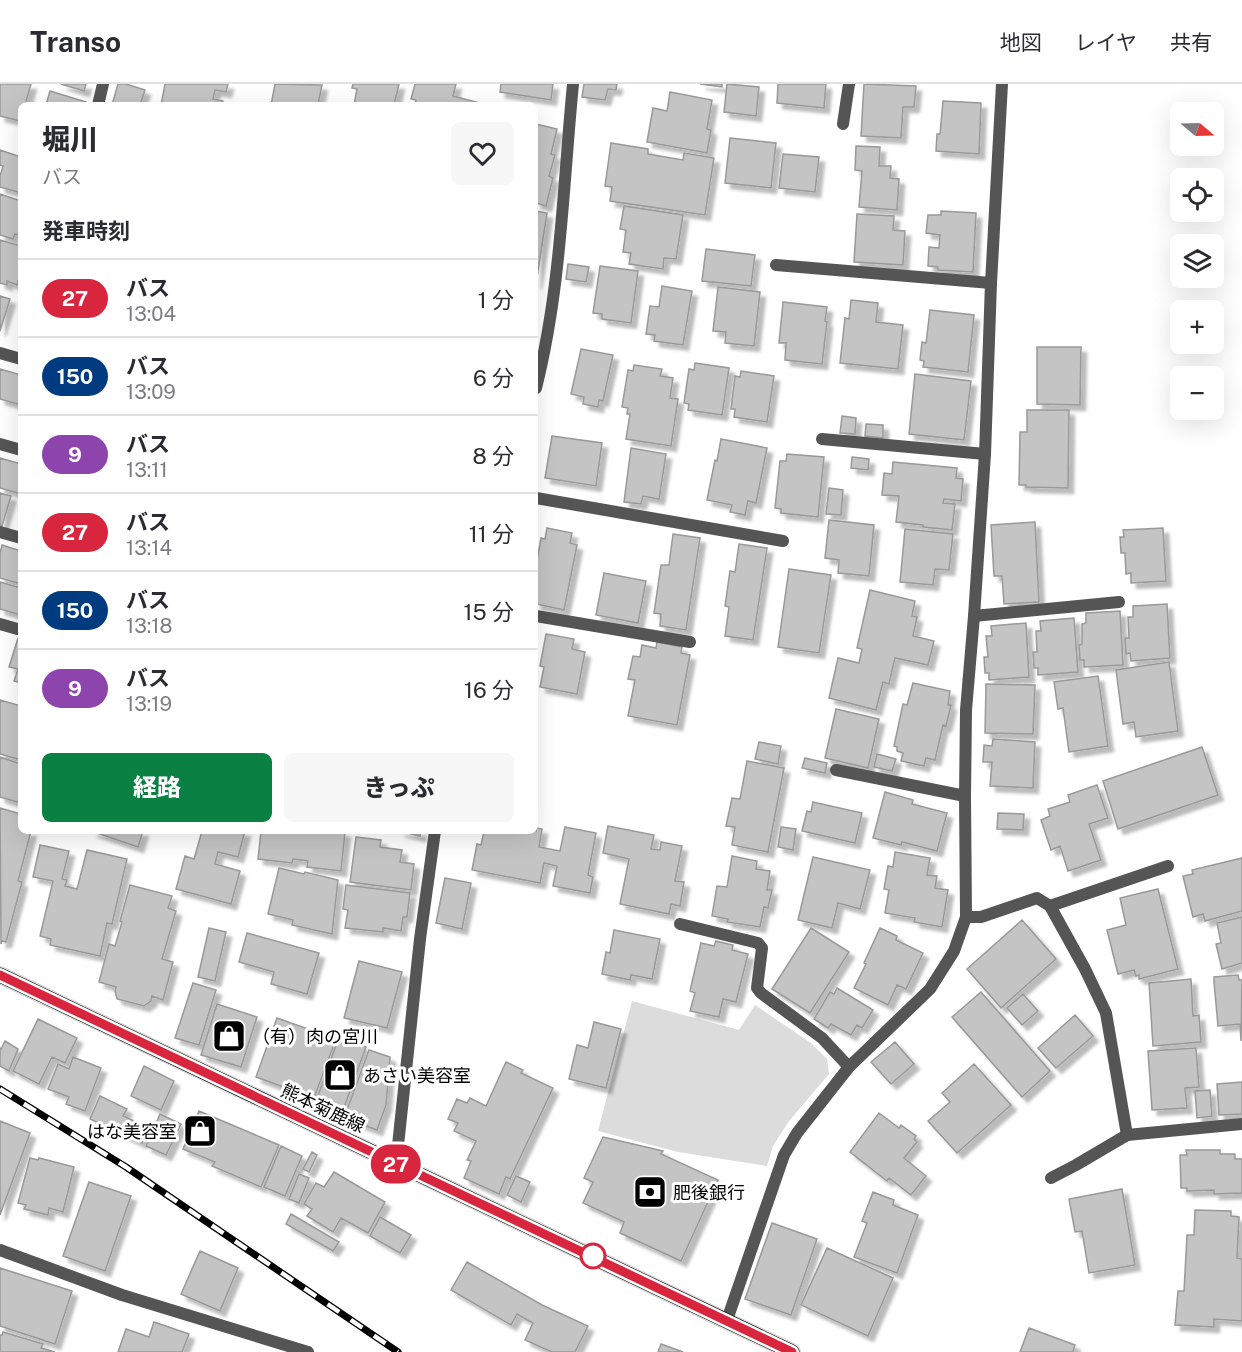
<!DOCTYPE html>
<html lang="ja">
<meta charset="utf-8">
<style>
:root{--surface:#fff;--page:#f7f7f7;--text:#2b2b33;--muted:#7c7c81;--line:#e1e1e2;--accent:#0b8043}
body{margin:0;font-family:"Public Sans","Noto Sans JP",sans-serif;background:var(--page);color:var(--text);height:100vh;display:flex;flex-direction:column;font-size:22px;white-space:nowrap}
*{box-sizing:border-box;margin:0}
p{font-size:20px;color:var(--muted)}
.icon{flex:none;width:33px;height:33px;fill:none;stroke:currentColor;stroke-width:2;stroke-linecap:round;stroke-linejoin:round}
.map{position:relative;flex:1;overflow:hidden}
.side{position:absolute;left:18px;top:18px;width:520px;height:732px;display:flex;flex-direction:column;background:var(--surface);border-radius:9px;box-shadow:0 6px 24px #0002}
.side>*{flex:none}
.badge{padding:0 12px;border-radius:20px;font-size:21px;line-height:39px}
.needle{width:39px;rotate:109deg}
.fabs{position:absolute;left:1170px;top:18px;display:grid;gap:12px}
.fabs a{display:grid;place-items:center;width:54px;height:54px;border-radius:9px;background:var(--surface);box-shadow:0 6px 24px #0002;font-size:30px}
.map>.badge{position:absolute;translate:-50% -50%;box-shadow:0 0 0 3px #fff}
h2{padding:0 24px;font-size:22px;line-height:54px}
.round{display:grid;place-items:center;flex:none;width:63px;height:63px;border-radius:9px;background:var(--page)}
.headline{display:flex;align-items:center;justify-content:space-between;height:102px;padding:0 24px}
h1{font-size:28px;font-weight:800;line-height:45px}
.primary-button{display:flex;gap:12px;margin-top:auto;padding:12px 24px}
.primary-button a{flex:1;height:69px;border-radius:9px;background:var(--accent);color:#fff;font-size:24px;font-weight:800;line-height:69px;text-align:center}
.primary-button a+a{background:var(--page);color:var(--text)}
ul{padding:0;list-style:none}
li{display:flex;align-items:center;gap:18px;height:78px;padding:0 24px;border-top:2px solid var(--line)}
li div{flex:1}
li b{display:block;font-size:22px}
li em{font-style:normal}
li .badge{min-width:66px;font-weight:700;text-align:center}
header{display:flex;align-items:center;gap:36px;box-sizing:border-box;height:84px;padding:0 30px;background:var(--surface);border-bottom:2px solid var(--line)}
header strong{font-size:28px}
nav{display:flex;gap:33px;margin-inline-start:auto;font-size:21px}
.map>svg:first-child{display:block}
.green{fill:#dcdcdc}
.building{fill:#c4c4c4;stroke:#999;stroke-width:1.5;filter:url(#shadow)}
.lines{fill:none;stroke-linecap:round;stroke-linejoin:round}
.primary-casing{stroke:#dbdbdb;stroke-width:18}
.lane{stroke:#555;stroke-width:12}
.street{stroke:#555;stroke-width:12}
.primary{stroke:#000;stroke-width:15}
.rail-casing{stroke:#000;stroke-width:7}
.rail{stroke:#fff;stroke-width:4.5;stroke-dasharray:14;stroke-linecap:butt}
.line-casing{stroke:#fff;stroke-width:14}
.line{stroke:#d7263d;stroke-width:9}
.stop-dot{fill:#fff;stroke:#d7263d;stroke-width:3}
.labels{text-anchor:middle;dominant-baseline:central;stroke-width:6;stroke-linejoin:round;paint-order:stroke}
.poi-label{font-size:18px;fill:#000;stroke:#fff;text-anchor:start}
.street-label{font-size:18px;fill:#000;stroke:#fff}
</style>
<header>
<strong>Transo</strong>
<nav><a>地図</a><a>レイヤ</a><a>共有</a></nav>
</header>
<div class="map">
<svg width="1242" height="1268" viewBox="0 0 1242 1268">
<defs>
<filter id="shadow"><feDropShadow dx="5.5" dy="5.5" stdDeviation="1.5" flood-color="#0004"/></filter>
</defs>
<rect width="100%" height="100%" fill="#fff"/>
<path class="green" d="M 632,917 L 739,946 L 755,921 L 811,959 L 827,975 L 829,990 L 789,1037 L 773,1062 L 767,1082 L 678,1068 L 598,1047 Z"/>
<path class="building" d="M 0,0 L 31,0 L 25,21 L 21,21 L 20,37 L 0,32 Z
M 61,0 L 86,0 L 84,7 Z
M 118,0 L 126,0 L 145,6 L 140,21 L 112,21 Z
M 165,0 L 228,0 L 226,8 L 215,6 L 213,15 L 223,17 L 222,21 L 161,21 Z
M 275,0 L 322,1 L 318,21 L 271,21 Z
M 353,0 L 399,0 L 394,21 L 354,21 L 357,5 L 352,4 Z
M 415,0 L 456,0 L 453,12 L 480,19 L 480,21 L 415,21 L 416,16 L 411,15 Z
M 501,0 L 553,0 L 551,16 L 500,8 Z
M 584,0 L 617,0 L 616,6 L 608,5 L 605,16 L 582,13 Z
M 700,0 L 722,0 L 722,3 Z
M 727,0 L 759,3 L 756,32 L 724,28 Z
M 778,0 L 826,0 L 824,24 L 777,19 Z
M 864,0 L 916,2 L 914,23 L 903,23 L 901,54 L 861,52 Z
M 50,7 L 86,18 L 85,21 L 46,21 Z
M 670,8 L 712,16 L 707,45 L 711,46 L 707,69 L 647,58 L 653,24 L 667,27 Z
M 943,17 L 981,19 L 979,70 L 936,67 L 937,50 L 940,50 Z
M 536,40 L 557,45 L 551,70 L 555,71 L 549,92 L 553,94 L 546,122 L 536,119 Z
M 730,54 L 776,59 L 771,104 L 725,99 Z
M 611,59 L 648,65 L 648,70 L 683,76 L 684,69 L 714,74 L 705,131 L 610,117 L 612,103 L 605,102 Z
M 856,62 L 880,63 L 879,82 L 891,82 L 890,94 L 899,95 L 897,126 L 859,123 L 862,87 L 855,86 Z
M 0,66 L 21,73 L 21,109 L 0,103 L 0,92 L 3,82 L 0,81 Z
M 783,70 L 819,73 L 815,108 L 779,104 Z
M 0,110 L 21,117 L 21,152 L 15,150 L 13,155 L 0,151 Z
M 624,122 L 683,131 L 676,175 L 664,174 L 663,185 L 629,180 L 631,169 L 623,168 L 626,146 L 620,145 Z
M 536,127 L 547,129 L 536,200 Z
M 941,127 L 976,129 L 973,188 L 938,186 L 938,183 L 928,182 L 929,163 L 939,164 L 940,151 L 926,149 L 928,131 L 941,131 Z
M 857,130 L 894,132 L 893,146 L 905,147 L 903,181 L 854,178 Z
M 0,156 L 21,162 L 21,188 L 17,201 L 7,197 L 7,201 L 0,199 Z
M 706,165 L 755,171 L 751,202 L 702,197 Z
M 568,180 L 589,183 L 586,198 L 566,195 Z
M 600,182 L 638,187 L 631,239 L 602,235 L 602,230 L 593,229 Z
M 662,202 L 692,207 L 683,261 L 654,257 L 655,251 L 646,250 L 650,222 L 659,223 Z
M 718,203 L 760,208 L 754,262 L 725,259 L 726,248 L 713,247 Z
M 0,212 L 10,215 L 0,247 Z
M 851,216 L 878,219 L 876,238 L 903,241 L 898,285 L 840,279 L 845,234 L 849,235 Z
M 783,218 L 827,223 L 825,237 L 827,238 L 822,280 L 785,276 L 786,259 L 779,259 Z
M 930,226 L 974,231 L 968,288 L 923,283 L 924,277 L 920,276 L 922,258 L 926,259 Z
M 1037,263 L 1081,263 L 1080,321 L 1037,320 Z
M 581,265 L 613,271 L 603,317 L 599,316 L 598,323 L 583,320 L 584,313 L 571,310 Z
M 695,279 L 729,284 L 722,331 L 688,326 L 689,320 L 684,319 L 689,285 L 694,286 Z
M 634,281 L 662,285 L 660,292 L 673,294 L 670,314 L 678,315 L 671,362 L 626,355 L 630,330 L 627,330 L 628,324 L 622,323 L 628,286 L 633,287 Z
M 0,285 L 21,291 L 21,321 L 0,315 Z
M 741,287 L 774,292 L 767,338 L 734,333 L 735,325 L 731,325 L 735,292 L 740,293 Z
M 915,290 L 971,297 L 964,356 L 909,350 Z
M 1027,326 L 1069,326 L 1068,404 L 1026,403 L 1026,401 L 1019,401 L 1020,348 L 1027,348 Z
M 842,332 L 856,334 L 855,350 L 840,349 Z
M 866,340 L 883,341 L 883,354 L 865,352 Z
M 552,352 L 602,359 L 596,402 L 545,394 Z
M 721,355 L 767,364 L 756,419 L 748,417 L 745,431 L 730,428 L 732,421 L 707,416 L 715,376 L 717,377 Z
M 631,364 L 666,370 L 659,415 L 643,412 L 641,420 L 624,418 Z
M 787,370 L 824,373 L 818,433 L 781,429 L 781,425 L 775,424 L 780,377 L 786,377 Z
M 852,373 L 869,375 L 868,386 L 851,384 Z
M 0,374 L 21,380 L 21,410 L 0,404 Z
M 893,378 L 957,384 L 956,394 L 963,395 L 961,417 L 944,415 L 943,419 L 955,420 L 952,446 L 923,443 L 923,441 L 896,438 L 899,412 L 882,411 L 884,389 L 892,390 Z
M 829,404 L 843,406 L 841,431 L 826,430 Z
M 0,409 L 11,412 L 2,442 L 0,441 Z
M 829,436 L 874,441 L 869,492 L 838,489 L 839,476 L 825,474 Z
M 1035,438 L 1039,518 L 1004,520 L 1002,492 L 994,492 L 991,441 Z
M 547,444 L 572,449 L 570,459 L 577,461 L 564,526 L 536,520 L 536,482 L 541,454 L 545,455 Z
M 1163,444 L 1166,497 L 1131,499 L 1131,489 L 1126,490 L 1125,469 L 1121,469 L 1120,453 L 1124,453 L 1123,446 Z
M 905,445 L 953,450 L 949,486 L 935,485 L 933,501 L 900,498 Z
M 673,450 L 700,454 L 686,546 L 660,542 L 661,530 L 654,529 L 661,481 L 669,481 Z
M 739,460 L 767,464 L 753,556 L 725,552 L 729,523 L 725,522 L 730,487 L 735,488 Z
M 2,461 L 21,467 L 21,500 L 0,494 L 0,469 Z
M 789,485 L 831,491 L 819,569 L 778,563 Z
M 604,489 L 646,497 L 638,539 L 596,531 Z
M 0,498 L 21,504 L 21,531 L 0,525 Z
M 870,506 L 915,517 L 912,532 L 917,533 L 913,552 L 934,557 L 928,581 L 895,574 L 889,600 L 883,598 L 876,626 L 829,614 L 838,574 L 859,579 L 862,565 L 857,564 Z
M 1167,520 L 1170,574 L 1131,577 L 1130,569 L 1126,570 L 1125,554 L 1129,554 L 1128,533 L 1133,533 L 1133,522 Z
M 1120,527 L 1123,581 L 1084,583 L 1084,576 L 1080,576 L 1079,561 L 1082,560 L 1082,540 L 1086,539 L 1086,529 Z
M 1074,534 L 1078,588 L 1038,591 L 1038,584 L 1034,584 L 1033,568 L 1037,568 L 1036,547 L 1041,547 L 1040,537 Z
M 1026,539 L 1029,593 L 989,596 L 989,589 L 985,589 L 984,573 L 988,573 L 986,552 L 992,552 L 991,542 Z
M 546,550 L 574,555 L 572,565 L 585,568 L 577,610 L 540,603 L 544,583 L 540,582 Z
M 18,554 L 21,554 L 21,599 L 14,597 L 18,585 L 9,583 Z
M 657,558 L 682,563 L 681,569 L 690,571 L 677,641 L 628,632 L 635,596 L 628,595 L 633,572 L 640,573 L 642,561 L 656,564 Z
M 1169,578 L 1178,647 L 1136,653 L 1134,638 L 1123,640 L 1116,586 Z
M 1098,592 L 1108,662 L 1069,668 L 1063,624 L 1058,625 L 1054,598 Z
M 913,599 L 950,607 L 948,621 L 951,621 L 946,642 L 943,641 L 935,676 L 926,674 L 924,682 L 901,677 L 903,669 L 897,667 L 897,663 L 894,662 L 903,620 L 907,621 Z
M 986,600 L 1035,601 L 1033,650 L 985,649 Z
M 0,616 L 21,622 L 21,676 L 0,670 Z
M 836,625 L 879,635 L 868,684 L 825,674 Z
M 993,655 L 1035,658 L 1033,704 L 990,702 L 992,678 L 983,678 L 984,661 L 992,662 Z
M 759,658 L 781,662 L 778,680 L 755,675 Z
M 1202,663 L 1218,711 L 1118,745 L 1103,697 Z
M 877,670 L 896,675 L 892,687 L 874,683 Z
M 0,673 L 21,680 L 21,719 L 0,713 Z
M 805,674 L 827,679 L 825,689 L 802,684 Z
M 747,677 L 784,684 L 768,768 L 732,761 L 735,743 L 726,742 L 732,714 L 740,715 Z
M 1097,701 L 1108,734 L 1089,740 L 1101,776 L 1068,787 L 1060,762 L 1051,766 L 1041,736 L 1050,732 L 1048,725 L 1070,718 L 1068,711 Z
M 885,708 L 913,716 L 912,720 L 947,729 L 937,767 L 902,758 L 901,761 L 873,754 Z
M 813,718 L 862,729 L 855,759 L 802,747 L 807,727 L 811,728 Z
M 0,724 L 21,730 L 21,747 L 31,747 L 18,797 L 22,798 L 6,858 L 2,857 L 1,860 Z
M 998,729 L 1024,730 L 1023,746 L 997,745 Z
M 608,742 L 654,751 L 651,765 L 660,766 L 661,758 L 682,762 L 675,797 L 684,798 L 680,822 L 671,820 L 669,830 L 620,820 L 629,775 L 603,769 Z
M 565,743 L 596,749 L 588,791 L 593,793 L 590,809 L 553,802 L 557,782 L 544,779 L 540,799 L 472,786 L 477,760 L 481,761 L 484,747 L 536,747 L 536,744 L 542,745 L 539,763 L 560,767 Z
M 781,743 L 796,745 L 793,766 L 778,763 Z
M 91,747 L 143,747 L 138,763 Z
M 202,747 L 245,747 L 238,773 L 218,768 L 215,780 L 240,787 L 231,820 L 176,805 L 185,772 L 194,775 Z
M 261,747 L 335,747 L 345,748 L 341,787 L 307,783 L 308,777 L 293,775 L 292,779 L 258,775 Z
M 399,747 L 421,747 L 420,752 Z
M 356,753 L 381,756 L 380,763 L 402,766 L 400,778 L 414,780 L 411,806 L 350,798 Z
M 40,761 L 69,767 L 62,795 L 67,796 L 65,802 L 77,805 L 87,766 L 127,775 L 112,840 L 107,839 L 100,872 L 50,861 L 51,855 L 40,852 L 53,797 L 33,793 Z
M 895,768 L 930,774 L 927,791 L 937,792 L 935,804 L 948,806 L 942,843 L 914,838 L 915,834 L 885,829 L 889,806 L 884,805 L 888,782 L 893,783 Z
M 732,772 L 757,777 L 756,785 L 770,787 L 767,806 L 772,806 L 768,824 L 764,823 L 760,843 L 727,838 L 728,835 L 712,832 L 717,802 L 727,803 Z
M 813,773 L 870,786 L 860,825 L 838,819 L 832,844 L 798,836 Z
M 1242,774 L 1242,827 L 1205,837 L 1203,830 L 1193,833 L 1183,792 L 1193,790 L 1192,786 Z
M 279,784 L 304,790 L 305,788 L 338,796 L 332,850 L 292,841 L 293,836 L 268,830 Z
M 445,794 L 471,799 L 462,845 L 436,839 Z
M 130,801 L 172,812 L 168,824 L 176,827 L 162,875 L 173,878 L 163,916 L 152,912 L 151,917 L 144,922 L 117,915 L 115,907 L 116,903 L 99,898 L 109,860 L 115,862 L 122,838 L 120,837 Z
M 346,801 L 410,809 L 407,833 L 403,833 L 401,847 L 383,844 L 383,848 L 345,844 L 348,826 L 343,825 Z
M 1158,805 L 1178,885 L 1139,895 L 1139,891 L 1136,892 L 1134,886 L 1118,890 L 1107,846 L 1126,841 L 1120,814 Z
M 1242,833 L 1242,879 L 1222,885 L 1216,860 L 1221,859 L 1217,839 Z
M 1022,836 L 1056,875 L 1001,924 L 967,885 Z
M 209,844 L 226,848 L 215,897 L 198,893 Z
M 811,844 L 849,868 L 810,929 L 772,905 Z
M 880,844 L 897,852 L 896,856 L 923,869 L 906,905 L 897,901 L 888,921 L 854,904 L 866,880 L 864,879 Z
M 614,846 L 660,855 L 652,895 L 631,891 L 630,896 L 602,890 L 606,868 L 610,869 Z
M 247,849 L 319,869 L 307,910 L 271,900 L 274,888 L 239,878 Z
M 716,857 L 733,861 L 732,866 L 748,870 L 736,918 L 723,915 L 719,933 L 690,927 L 695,909 L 690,907 L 701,859 L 714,862 Z
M 359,877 L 402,888 L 387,944 L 344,934 Z
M 1238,891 L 1239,896 L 1242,896 L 1241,957 L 1240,940 L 1218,942 L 1214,898 L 1214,893 Z
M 1191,895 L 1193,932 L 1199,931 L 1201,958 L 1153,962 L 1149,899 Z
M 193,899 L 216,906 L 199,961 L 175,954 Z
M 837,904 L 873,926 L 862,944 L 857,941 L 851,951 L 831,940 L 828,944 L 814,935 L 830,908 L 834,910 Z
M 981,908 L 1050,987 L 1022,1013 L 952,933 Z
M 1023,910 L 1038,927 L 1022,941 L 1007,924 Z
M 217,920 L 257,933 L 241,983 L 201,971 Z
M 1075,931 L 1093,952 L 1056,984 L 1038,964 Z
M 277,934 L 336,955 L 314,1014 L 256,993 Z
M 38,935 L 77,954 L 65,979 L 52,973 L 39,1000 L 13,987 Z
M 594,938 L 621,945 L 606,1004 L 569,995 L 577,961 L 588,964 Z
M 339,953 L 366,963 L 342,1029 L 315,1020 Z
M 5,957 L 18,965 L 9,987 L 0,982 L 0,964 L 1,965 Z
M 895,958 L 914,980 L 891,1000 L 871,978 Z
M 1196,964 L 1199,1003 L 1185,1004 L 1187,1024 L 1152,1026 L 1148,967 Z
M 369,966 L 390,973 L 386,1021 L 377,1046 L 344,1034 Z
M 73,973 L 101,984 L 85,1027 L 66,1020 L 69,1013 L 48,1005 L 58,980 L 69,985 Z
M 506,978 L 523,986 L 521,989 L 553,1004 L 510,1095 L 506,1093 L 499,1110 L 464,1094 L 471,1077 L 467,1076 L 476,1057 L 454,1047 L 458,1039 L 448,1035 L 457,1015 L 467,1019 L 470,1014 L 486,1022 Z
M 974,980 L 1011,1021 L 957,1069 L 928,1037 L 950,1018 L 942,1009 Z
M 144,982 L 174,997 L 161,1026 L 131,1012 Z
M 1242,998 L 1242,1030 L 1219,1031 L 1217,1000 Z
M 1210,1006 L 1212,1032 L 1197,1034 L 1195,1007 Z
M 100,1012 L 127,1025 L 123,1032 L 150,1044 L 142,1059 L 90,1035 Z
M 199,1027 L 279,1061 L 261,1103 L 212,1082 L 215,1078 L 183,1065 Z
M 879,1029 L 899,1044 L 901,1041 L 916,1052 L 914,1055 L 917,1058 L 904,1074 L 926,1092 L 911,1111 L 889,1094 L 887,1097 L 850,1068 Z
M 160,1030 L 181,1040 L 166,1071 L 146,1062 Z
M 0,1037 L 30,1049 L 0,1131 Z
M 603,1053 L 663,1067 L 661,1070 L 718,1096 L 681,1177 L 620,1149 L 624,1138 L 583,1119 L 593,1098 L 584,1094 Z
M 281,1062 L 302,1072 L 285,1112 L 264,1103 Z
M 1186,1066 L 1220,1066 L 1220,1070 L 1235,1070 L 1235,1075 L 1242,1075 L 1242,1109 L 1214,1110 L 1214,1106 L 1187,1107 L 1187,1104 L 1181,1104 L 1180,1071 L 1187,1071 Z
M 312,1068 L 317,1071 L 309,1088 L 303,1085 Z
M 30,1074 L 38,1076 L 39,1074 L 74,1083 L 63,1128 L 49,1124 L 48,1131 L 24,1125 L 26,1121 L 18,1119 Z
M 334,1088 L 385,1118 L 368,1149 L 341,1134 L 333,1148 L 307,1132 L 312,1125 L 304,1120 L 316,1099 L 324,1103 Z
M 299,1090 L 309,1094 L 299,1119 L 289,1115 Z
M 516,1092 L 530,1098 L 521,1118 L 507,1111 Z
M 89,1098 L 131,1112 L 105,1187 L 63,1172 Z
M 1122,1105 L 1135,1181 L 1089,1189 L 1082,1147 L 1075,1148 L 1069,1115 Z
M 873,1108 L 894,1116 L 893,1121 L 918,1131 L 897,1189 L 854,1173 L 867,1139 L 862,1137 Z
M 1195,1126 L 1231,1127 L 1231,1132 L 1239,1133 L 1237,1174 L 1242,1175 L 1242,1237 L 1214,1235 L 1214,1243 L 1175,1241 L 1178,1207 L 1184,1207 L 1187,1151 L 1194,1151 Z
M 291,1130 L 339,1158 L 333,1167 L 286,1140 Z
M 380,1133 L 411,1151 L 400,1169 L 370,1152 Z
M 772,1139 L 817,1155 L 791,1231 L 745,1215 Z
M 827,1164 L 893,1194 L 868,1252 L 801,1221 Z
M 200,1167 L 238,1184 L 220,1227 L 181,1210 Z
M 467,1178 L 542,1221 L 588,1242 L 575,1268 L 552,1268 L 525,1256 L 533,1239 L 517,1230 L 511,1241 L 451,1206 Z
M 0,1184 L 72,1207 L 55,1260 L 0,1242 Z
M 154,1238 L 189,1250 L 182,1268 L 118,1268 L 126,1245 L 149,1253 Z
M 1029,1244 L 1075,1261 L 1073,1268 L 1020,1268 Z
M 3,1248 L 43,1260 L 41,1264 L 55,1268 L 0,1268 L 0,1251 L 2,1251 Z
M 661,1260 L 683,1268 L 658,1268 Z"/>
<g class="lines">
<g class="primary-casing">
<path id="primary" d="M 0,891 L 792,1268"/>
</g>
<path class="lane" d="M 843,40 L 849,0
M 776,181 L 991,199
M 822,355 L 985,370
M 536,414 L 783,457
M 536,532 L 690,558
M 974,532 L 1119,518
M 836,686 L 965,712
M 1050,822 L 1168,782
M 1051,1094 L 1076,1081 L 1127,1051"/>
<path class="street" d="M 98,21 L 103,0
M 0,269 L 21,275
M 536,304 C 561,205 563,102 573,0
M 0,360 L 21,366
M 0,448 L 21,454
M 0,540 L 21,546
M 966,833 L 981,833 L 1037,814 L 1050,822 L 1085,885 L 1106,929 L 1127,1051 L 1242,1040
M 680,840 L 758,859 L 762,864 L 757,904 L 761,909 L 822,954 L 849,983
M 396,1080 L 420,855 L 435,747
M 0,1166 L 122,1211 L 308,1268
M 727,1236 L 784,1071 L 797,1049 L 849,983 L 930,905 L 954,867 L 966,833 L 965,712 L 966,626 L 974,532 L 985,370 L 991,199 L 1002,0"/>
<use href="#primary" class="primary"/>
<g class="rail-casing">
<path id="rail" d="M 0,1005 L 126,1083 L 398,1268"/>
</g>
<use href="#rail" class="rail"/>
</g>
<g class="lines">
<g class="line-casing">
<path id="line" d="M 0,891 L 792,1268"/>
</g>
<use href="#line" class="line"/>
</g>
<defs>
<g id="shop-square" transform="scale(1.725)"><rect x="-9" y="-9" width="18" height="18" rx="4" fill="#000" stroke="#fff"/><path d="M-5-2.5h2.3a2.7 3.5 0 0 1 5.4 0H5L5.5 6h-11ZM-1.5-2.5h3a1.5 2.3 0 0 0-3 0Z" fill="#fff"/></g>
<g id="bank-square" transform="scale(1.725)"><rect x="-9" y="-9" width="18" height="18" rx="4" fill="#000" stroke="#fff"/><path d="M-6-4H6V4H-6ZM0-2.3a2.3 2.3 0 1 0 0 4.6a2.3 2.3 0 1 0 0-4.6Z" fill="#fff"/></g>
</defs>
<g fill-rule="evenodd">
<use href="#shop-square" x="229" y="952"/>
<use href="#shop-square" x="340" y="991"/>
<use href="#shop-square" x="200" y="1047"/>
<use href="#bank-square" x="650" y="1108"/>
</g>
<circle class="stop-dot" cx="593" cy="1172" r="12"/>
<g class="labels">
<g class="poi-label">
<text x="252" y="952">（有）肉の宮川</text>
<text x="363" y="991">あさい美容室</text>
<text x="177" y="1047" text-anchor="end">はな美容室</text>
<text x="673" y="1108">肥後銀行</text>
</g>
<g class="street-label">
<text transform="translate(323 1024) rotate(25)">熊本菊鹿線</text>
</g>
</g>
</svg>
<div class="fabs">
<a><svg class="needle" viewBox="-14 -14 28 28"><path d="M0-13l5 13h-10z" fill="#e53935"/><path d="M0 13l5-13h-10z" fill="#7c7c81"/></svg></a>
<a><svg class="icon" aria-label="locate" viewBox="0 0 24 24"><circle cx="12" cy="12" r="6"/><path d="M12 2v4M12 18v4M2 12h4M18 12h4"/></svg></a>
<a><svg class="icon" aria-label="layers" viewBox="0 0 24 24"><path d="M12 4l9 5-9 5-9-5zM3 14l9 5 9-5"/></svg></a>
<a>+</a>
<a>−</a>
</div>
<b class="badge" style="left:396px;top:1080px;background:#d7263d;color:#fff">27</b>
<section class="side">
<div class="headline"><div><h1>堀川</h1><p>バス</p></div><a class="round"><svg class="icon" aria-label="heart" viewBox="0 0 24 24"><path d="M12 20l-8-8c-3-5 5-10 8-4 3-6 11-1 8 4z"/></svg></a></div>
<h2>発車時刻</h2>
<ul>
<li><span class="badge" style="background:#d7263d;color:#fff">27</span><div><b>バス</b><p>13:04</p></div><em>1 分</em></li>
<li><span class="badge" style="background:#003b80;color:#fff">150</span><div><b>バス</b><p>13:09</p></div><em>6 分</em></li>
<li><span class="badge" style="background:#8e44ad;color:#fff">9</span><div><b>バス</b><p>13:11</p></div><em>8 分</em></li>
<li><span class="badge" style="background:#d7263d;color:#fff">27</span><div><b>バス</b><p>13:14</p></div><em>11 分</em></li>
<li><span class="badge" style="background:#003b80;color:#fff">150</span><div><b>バス</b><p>13:18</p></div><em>15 分</em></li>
<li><span class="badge" style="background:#8e44ad;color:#fff">9</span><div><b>バス</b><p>13:19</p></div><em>16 分</em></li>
</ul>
<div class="primary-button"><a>経路</a><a>きっぷ</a></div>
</section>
</div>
